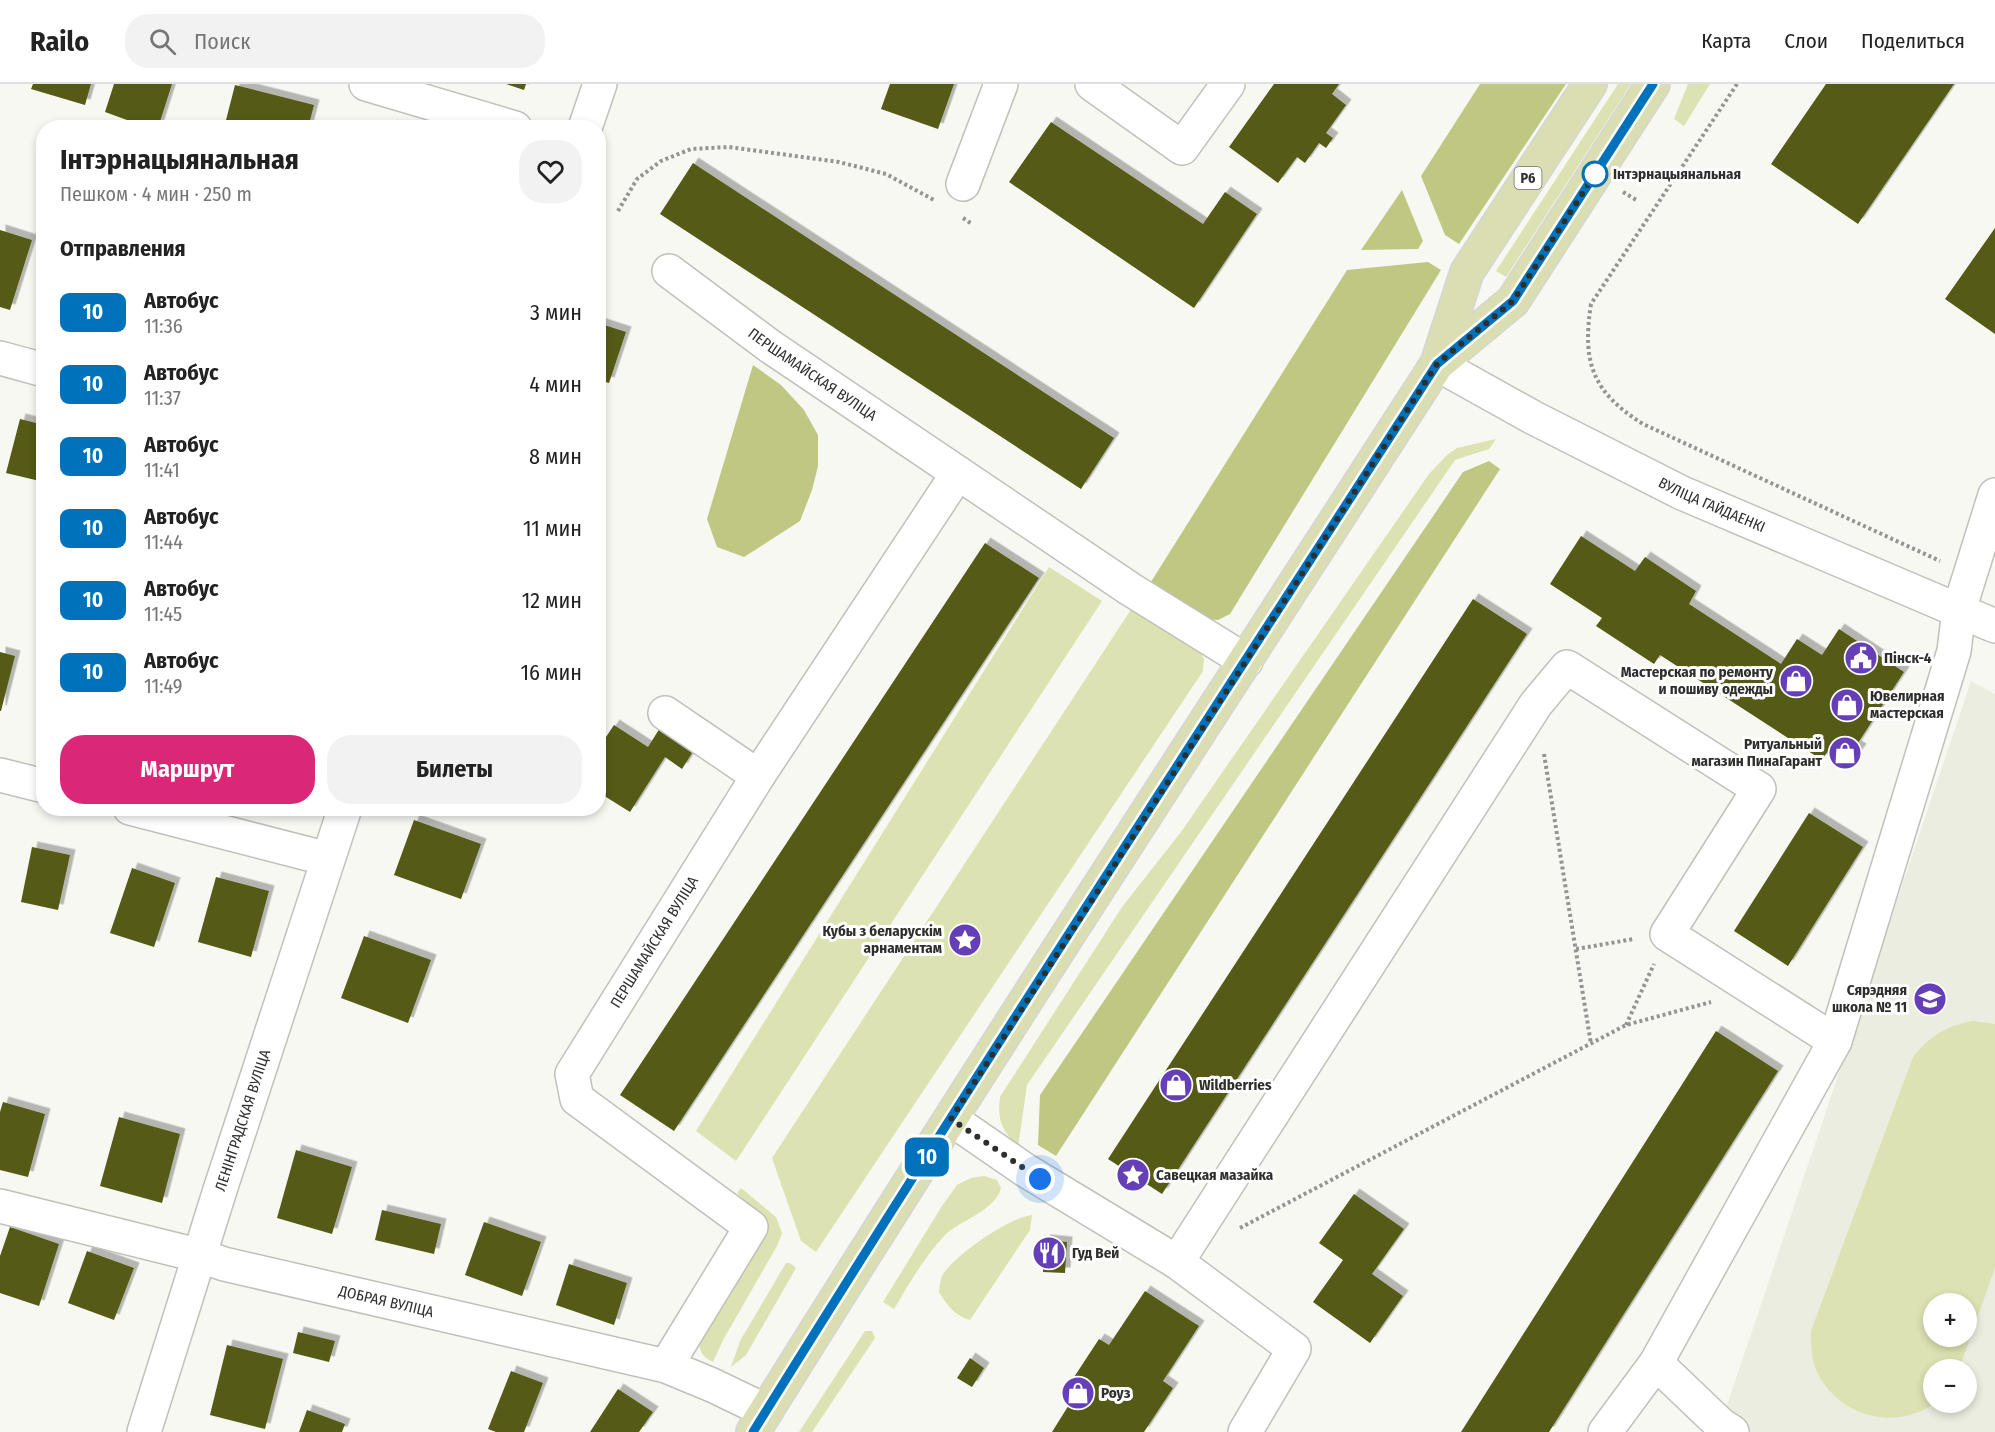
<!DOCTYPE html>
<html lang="ru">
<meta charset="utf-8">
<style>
:root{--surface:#fff;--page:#f2f2f2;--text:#222;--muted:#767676;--line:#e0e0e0;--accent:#db2777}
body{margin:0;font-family:"Fira Sans Condensed",sans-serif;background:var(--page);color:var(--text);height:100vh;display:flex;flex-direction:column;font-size:22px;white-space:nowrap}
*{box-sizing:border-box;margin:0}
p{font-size:20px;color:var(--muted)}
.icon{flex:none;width:33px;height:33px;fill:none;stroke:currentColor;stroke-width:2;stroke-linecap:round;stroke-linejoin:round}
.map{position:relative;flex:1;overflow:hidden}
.side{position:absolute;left:36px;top:36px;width:570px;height:696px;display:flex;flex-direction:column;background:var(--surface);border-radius:24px;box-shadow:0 3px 9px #0003}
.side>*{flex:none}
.badge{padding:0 12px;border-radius:9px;font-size:21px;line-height:39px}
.fabs{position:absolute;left:1923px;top:1209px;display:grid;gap:12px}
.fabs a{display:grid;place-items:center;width:54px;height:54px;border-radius:50%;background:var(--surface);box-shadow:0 3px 9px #0003;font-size:30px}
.you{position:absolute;width:30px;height:30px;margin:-15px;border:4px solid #fff;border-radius:50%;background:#1a73e8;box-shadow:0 0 0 9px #1a73e833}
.map>.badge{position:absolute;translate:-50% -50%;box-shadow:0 0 0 3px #fff}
h2{padding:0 24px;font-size:22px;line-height:54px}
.round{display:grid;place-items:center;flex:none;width:63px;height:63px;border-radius:24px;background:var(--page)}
.head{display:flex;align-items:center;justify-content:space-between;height:102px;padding:0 24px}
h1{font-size:28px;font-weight:700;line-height:45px}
.button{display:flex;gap:12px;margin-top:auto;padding:12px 24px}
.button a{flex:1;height:69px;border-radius:24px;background:var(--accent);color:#fff;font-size:24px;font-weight:700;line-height:69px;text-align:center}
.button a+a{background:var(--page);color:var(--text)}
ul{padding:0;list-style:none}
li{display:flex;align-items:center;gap:18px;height:72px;padding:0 24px}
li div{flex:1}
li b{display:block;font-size:22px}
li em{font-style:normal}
li .badge{min-width:66px;font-weight:700;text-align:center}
header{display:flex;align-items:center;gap:36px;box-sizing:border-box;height:84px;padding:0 30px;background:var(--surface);border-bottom:2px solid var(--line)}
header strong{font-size:28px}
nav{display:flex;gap:33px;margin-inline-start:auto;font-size:21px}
.search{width:420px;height:54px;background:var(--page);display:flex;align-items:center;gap:15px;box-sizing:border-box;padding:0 21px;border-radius:24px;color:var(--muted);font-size:22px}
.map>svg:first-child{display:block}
.built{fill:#ebede0;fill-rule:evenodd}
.green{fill:#dce2b1;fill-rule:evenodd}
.forest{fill:#c0c782}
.building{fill:#555a13;filter:url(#shadow)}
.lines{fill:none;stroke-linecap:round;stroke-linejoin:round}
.minor-casing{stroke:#c0c1bb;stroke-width:36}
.major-casing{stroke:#d5d5d5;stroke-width:36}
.path{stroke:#949590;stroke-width:4;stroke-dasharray:3 3;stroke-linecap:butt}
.minor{stroke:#fff;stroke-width:33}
.major{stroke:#dadeb2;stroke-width:33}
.line-casing{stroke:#fff;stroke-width:14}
.line{stroke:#0072bc;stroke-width:9}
.walk{stroke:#2e2f2c;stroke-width:6;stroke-dasharray:0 10.8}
.stop-dot{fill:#fff;stroke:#0072bc;stroke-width:3}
.labels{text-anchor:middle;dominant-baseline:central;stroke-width:6;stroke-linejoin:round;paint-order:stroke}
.shield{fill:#fff;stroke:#6d6d6b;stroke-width:1.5}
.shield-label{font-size:14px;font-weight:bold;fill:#2e2f2c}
.stop-label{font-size:15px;font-weight:bold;fill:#2e2f2c;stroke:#fff;text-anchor:start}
.street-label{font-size:15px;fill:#2e2f2c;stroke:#fff}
.poi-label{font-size:15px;font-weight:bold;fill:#2e2f2c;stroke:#fff;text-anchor:start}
</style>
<header>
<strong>Railo</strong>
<div class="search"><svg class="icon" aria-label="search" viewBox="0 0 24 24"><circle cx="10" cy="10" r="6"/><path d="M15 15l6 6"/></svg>Поиск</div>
<nav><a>Карта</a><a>Слои</a><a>Поделиться</a></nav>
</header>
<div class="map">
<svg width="1995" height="1348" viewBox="0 0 1995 1348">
<defs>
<filter id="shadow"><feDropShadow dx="5.5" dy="-5.5" stdDeviation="0" flood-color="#0004"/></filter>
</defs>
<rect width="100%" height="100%" fill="#f7f8f2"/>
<path class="built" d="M 1971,597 L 1995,610 L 1995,1348 L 1718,1348 ZM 1934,1220 L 1966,1220 L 1966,1252 L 1934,1252 ZM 1934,1286 L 1966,1286 L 1966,1318 L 1934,1318 Z"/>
<path class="green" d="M 1618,0 L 1631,0 L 1506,193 L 1496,187 Z
M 1688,0 L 1710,0 L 1684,42 L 1674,35 Z
M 1496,355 L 1489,365 L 1455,376 L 1027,1001 L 1018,1063 C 1002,1046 997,1037 1000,1013 L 1122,823 L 1181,748 L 1429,390 L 1447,371 L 1457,364 Z
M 1049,483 L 1102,517 L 736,1077 L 696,1047 Z
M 1134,521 L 1198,564 L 1204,575 L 1203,587 L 816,1168 L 801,1157 L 772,1074 Z
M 1973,937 L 1995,940 L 1995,1184 L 1959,1285 L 1934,1286 L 1935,1319 C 1895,1348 1838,1332 1817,1288 C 1811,1275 1811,1260 1811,1247 L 1913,973 C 1930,952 1946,942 1973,937 ZM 1934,1220 L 1966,1220 L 1966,1252 L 1934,1252 Z
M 984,1092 L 997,1096 L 1001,1104 C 995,1127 962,1135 945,1151 C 925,1172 909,1200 894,1225 L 883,1218 L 942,1122 L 957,1101 L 971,1094 Z
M 741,1104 L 776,1133 L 782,1149 L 777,1162 L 723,1256 L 713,1278 C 702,1273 700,1267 698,1256 L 768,1143 L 737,1109 Z
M 1032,1131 L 1030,1146 L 970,1236 C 954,1231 948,1222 939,1208 C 940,1202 940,1195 943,1190 C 957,1170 1008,1134 1032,1131 Z
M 786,1179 L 790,1179 L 796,1184 L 746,1271 L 731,1283 L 740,1257 Z
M 865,1247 L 872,1247 L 875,1254 L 812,1348 L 799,1348 Z"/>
<path class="forest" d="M 1480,0 L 1566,0 L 1459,160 L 1445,151 L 1421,92 Z
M 1402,106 L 1423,157 L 1418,165 L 1361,166 Z
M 1428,178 L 1441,186 L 1230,530 L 1218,536 L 1207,535 L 1149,501 L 1347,186 Z
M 753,281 L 781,301 L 804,326 L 818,351 L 818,382 L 812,406 L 800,437 L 744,473 L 717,463 L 707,435 Z
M 1489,377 L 1500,385 L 1056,1072 L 1038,1061 L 1040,1011 L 1463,388 Z"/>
<path class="building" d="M 33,0 L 91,0 L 85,21 L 31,5 Z
M 114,0 L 172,0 L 158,44 L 149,44 L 105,28 Z
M 506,0 L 526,0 L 524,6 Z
M 890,0 L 954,0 L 938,45 L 881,25 Z
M 1274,0 L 1339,0 L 1332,10 L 1346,21 L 1326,49 L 1333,54 L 1326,64 L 1319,59 L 1305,79 L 1297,73 L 1278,99 L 1229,63 Z
M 1826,0 L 1954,0 L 1858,140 L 1771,80 Z
M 235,1 L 314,21 L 308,44 L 224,44 Z
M 1051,38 L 1203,140 L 1225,108 L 1257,130 L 1194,224 L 1009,98 Z
M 693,79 L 1114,354 L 1081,405 L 660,130 Z
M 1995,144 L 1995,250 L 1945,215 Z
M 0,146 L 32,156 L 10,226 L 0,223 Z
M 598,239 L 626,248 L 609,299 L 598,296 Z
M 20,335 L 44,341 L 44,398 L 6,389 Z
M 1581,452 L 1635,487 L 1645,473 L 1696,507 L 1689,520 L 1781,580 L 1797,555 L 1822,571 L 1839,545 L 1904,588 L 1856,662 L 1861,665 L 1850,681 L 1828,667 L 1822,676 L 1660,571 L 1654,580 L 1596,542 L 1602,534 L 1550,500 Z
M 985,459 L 1039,494 L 674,1047 L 620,1011 Z
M 1473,515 L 1527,550 L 1162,1110 L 1108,1075 Z
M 0,568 L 15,572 L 1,627 L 0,627 Z
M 665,636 L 699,658 L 682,685 L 665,673 L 630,728 L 598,708 L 598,665 L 614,641 L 648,663 Z
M 1809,729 L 1863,763 L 1788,882 L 1734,847 Z
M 414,736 L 481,760 L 461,815 L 394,791 Z
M 32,763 L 70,771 L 58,826 L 21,818 Z
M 132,784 L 175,799 L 154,863 L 110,849 Z
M 216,793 L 269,807 L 251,873 L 198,858 Z
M 364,852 L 431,876 L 408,939 L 341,914 Z
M 1716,947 L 1778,987 L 1549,1348 L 1461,1348 Z
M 3,1018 L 45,1030 L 28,1093 L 0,1086 L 0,1028 Z
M 119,1033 L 180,1050 L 162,1119 L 100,1102 Z
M 296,1066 L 352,1083 L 332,1150 L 277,1134 Z
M 1354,1110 L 1404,1145 L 1372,1190 L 1403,1212 L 1370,1259 L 1313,1218 L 1343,1176 L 1319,1159 Z
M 382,1126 L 441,1140 L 434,1170 L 375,1156 Z
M 484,1138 L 541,1158 L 522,1212 L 465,1191 Z
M 10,1143 L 59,1160 L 39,1222 L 0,1209 L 0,1172 Z
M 1045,1156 L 1067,1158 L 1065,1189 L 1043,1188 Z
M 87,1167 L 134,1184 L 114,1236 L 68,1219 Z
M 569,1180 L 627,1199 L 614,1241 L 556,1221 Z
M 1145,1207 L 1199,1242 L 1163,1297 L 1173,1304 L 1144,1348 L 1052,1348 L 1072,1316 L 1063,1310 L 1099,1255 L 1109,1261 Z
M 298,1248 L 335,1257 L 329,1278 L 293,1269 Z
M 227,1261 L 283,1275 L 265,1345 L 210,1331 Z
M 970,1274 L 984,1284 L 972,1303 L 957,1294 Z
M 511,1287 L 543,1299 L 524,1348 L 496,1348 L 488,1345 Z
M 618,1305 L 653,1328 L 639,1348 L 590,1348 Z
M 307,1326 L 345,1340 L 342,1348 L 299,1348 Z"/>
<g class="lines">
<g class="minor-casing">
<g id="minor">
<path d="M 366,0 L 515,44"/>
<path d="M 1092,0 L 1182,64 L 1228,0"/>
<path d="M 585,44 L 600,0"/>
<path d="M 963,100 L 1001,0"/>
<path id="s1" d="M 669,187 L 771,263 L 1130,505 L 1246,577"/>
<path d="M 0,274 L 44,286"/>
<path id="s2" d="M 1437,280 L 1534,334 L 1682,409 L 1995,542"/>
<path d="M 665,629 L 758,692"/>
<path d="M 0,691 L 44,702"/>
<path d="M 130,724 L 328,775"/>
<path d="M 951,1035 L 1025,1086 L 1177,1178 L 1536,620 L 1567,583 L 1759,705 L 1667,850 L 1835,957"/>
<path id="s3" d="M 0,1122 L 201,1172 L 224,1180 L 666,1282 L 712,1301 L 766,1327"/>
<path d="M 1177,1178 L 1294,1265 L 1245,1348"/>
<path d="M 1656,1279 L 1721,1341 L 1732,1348"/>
<path id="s4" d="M 666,1282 L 751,1143 L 577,1015 L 572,990 L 758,692 L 958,389"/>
<path id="s5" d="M 144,1348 L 220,1106 L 345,724"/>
<path d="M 1605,1348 L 1656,1279 L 1835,957 L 1954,567 L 1959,526 L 1995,411"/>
</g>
</g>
<g class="major-casing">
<path id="major" d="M 1437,280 L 1513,217 L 1653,0
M 753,1348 C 976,989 1208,635 1437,280 L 1467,188 L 1590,0"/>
</g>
<path class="path" d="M 1737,0 L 1591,220 C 1582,278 1592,308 1643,340 L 1940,477
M 1623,108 L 1638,117
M 618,127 L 637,95 L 661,77 L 691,65 L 729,63 L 839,78 L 886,90 L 934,116
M 963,134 L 972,140
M 1544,670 L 1591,960
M 1576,865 L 1634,855
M 1626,941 L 1654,880
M 1240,1144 L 1626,941 L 1711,918"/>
<use href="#minor" class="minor"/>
<use href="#major" class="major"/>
</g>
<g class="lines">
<g class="line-casing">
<path id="line" d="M 753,1348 C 976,989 1208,635 1437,280 L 1513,217 L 1653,0"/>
</g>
<use href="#line" class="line"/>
<path class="walk" d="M 1040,1095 L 951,1035 L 1437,280 L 1513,217 L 1595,90"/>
</g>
<defs>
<g id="civic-disc" transform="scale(1.725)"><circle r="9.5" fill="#653fb7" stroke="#fff"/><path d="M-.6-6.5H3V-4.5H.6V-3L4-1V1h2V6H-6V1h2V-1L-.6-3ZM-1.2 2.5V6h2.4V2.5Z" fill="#fff"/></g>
<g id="shop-disc" transform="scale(1.725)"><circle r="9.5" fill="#653fb7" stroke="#fff"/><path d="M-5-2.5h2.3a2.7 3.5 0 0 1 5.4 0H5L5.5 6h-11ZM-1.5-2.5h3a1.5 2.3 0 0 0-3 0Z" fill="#fff"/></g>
<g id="sight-disc" transform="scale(1.725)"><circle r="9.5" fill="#653fb7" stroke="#fff"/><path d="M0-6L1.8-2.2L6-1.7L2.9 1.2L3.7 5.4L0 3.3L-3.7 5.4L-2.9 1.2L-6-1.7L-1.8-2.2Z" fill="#fff"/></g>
<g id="school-disc" transform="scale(1.725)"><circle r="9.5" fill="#653fb7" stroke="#fff"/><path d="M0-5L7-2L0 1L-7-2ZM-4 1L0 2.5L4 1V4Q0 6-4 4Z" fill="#fff"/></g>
<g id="restaurant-disc" transform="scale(1.725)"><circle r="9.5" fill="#653fb7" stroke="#fff"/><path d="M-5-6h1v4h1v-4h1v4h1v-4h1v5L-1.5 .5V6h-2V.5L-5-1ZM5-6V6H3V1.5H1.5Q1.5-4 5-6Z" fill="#fff"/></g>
</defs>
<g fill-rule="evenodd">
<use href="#civic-disc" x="1861" y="574"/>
<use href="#shop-disc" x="1796" y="597"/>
<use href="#shop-disc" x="1847" y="621"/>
<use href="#shop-disc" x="1845" y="669"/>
<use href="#sight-disc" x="965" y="856"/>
<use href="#school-disc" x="1930" y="915"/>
<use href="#shop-disc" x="1176" y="1001"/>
<use href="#sight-disc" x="1133" y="1091"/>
<use href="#restaurant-disc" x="1049" y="1169"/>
<use href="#shop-disc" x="1078" y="1309"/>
</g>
<circle class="stop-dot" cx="1595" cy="90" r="12"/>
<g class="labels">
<rect class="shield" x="1514.5" y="83" width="27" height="22" rx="4.5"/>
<g class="shield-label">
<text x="1528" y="94">Р6</text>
</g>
<g class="stop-label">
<text x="1613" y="90">Інтэрнацыянальная</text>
</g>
<g class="street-label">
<text stroke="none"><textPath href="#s1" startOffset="177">ПЕРШАМАЙСКАЯ ВУЛІЦА</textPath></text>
<text stroke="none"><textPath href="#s2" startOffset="309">ВУЛІЦА ГАЙДАЕНКІ</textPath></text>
<text stroke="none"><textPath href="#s4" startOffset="560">ПЕРШАМАЙСКАЯ ВУЛІЦА</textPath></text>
<text stroke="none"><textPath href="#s5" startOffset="327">ЛЕНІНГРАДСКАЯ ВУЛІЦА</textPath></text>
<text stroke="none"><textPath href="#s3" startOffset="398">ДОБРАЯ ВУЛІЦА</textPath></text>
</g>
<g class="poi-label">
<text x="1884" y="574">Пінск-4</text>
<text x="1773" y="588" text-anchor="end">Мастерская по ремонту<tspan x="1773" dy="17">и пошиву одежды</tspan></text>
<text x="1870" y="612">Ювелирная<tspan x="1870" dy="17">мастерская</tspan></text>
<text x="1822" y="660" text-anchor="end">Ритуальный<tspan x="1822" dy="17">магазин ПинаГарант</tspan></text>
<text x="942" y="847" text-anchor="end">Кубы з беларускім<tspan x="942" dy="17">арнаментам</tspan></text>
<text x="1907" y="906" text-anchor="end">Сярэдняя<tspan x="1907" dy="17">школа № 11</tspan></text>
<text x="1199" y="1001">Wildberries</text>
<text x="1156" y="1091">Савецкая мазайка</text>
<text x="1072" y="1169">Гуд Вей</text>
<text x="1101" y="1309">Роуз</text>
</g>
</g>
</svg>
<div class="fabs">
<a>+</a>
<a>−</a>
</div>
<div class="you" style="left:1040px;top:1095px"></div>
<b class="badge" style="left:927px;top:1073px;background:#0072bc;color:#fff">10</b>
<section class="side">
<div class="head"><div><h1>Інтэрнацыянальная</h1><p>Пешком · 4 мин · 250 m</p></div><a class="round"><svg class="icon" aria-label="heart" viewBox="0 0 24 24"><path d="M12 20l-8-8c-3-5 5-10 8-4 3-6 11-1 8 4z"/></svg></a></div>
<h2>Отправления</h2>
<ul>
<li><span class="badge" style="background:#0072bc;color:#fff">10</span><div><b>Автобус</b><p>11:36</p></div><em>3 мин</em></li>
<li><span class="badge" style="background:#0072bc;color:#fff">10</span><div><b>Автобус</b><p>11:37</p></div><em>4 мин</em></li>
<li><span class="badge" style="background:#0072bc;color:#fff">10</span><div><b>Автобус</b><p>11:41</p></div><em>8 мин</em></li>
<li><span class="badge" style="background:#0072bc;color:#fff">10</span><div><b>Автобус</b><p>11:44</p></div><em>11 мин</em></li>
<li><span class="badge" style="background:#0072bc;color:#fff">10</span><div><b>Автобус</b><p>11:45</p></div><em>12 мин</em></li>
<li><span class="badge" style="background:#0072bc;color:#fff">10</span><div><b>Автобус</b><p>11:49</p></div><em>16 мин</em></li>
</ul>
<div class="button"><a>Маршрут</a><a>Билеты</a></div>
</section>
</div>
